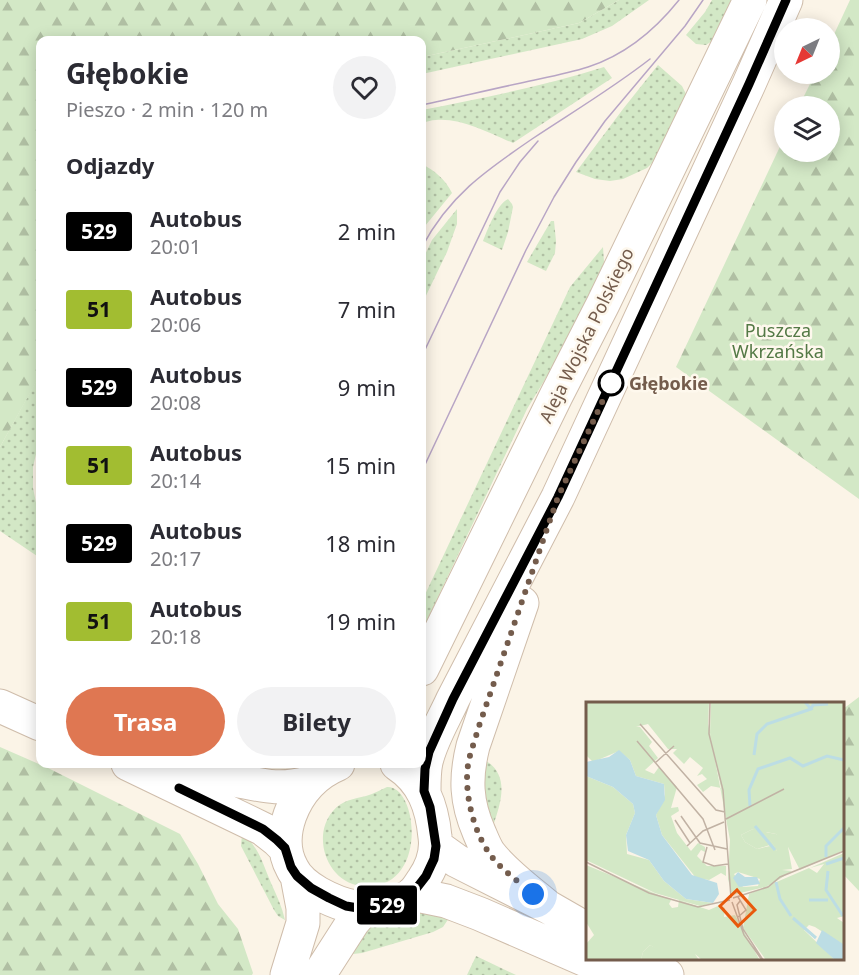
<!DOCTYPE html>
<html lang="pl">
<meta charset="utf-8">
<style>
:root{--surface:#fff;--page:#f2f2f3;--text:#2b2b33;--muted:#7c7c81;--accent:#df7752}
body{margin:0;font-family:"Noto Sans",sans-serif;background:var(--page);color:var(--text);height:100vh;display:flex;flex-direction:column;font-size:22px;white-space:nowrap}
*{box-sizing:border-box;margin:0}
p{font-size:20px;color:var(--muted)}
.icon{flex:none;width:33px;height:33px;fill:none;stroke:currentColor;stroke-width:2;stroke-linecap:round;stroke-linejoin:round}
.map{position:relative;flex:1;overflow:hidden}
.side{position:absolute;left:36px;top:36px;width:390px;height:732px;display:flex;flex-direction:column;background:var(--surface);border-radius:12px;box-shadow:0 3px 15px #0003}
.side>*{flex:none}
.badge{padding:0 12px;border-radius:4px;font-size:21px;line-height:39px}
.needle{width:39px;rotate:223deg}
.tools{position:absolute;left:774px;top:18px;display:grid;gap:12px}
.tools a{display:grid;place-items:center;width:66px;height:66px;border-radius:50%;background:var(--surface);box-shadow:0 3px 15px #0003;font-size:30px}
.you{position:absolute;width:30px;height:30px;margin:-15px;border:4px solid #fff;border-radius:50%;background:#1a73e8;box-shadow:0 0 0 9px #1a73e833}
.map>.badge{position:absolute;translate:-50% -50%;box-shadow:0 0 0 3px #fff}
h2{padding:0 30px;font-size:22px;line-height:54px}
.round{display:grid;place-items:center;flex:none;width:63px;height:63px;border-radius:32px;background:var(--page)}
.overview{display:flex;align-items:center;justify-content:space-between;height:102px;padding:0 30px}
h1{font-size:28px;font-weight:700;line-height:45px}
.cta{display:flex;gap:12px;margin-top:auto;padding:12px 30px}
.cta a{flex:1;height:69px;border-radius:36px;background:var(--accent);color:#fff;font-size:24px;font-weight:700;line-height:69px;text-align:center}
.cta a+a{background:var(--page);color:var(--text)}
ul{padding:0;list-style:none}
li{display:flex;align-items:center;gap:18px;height:78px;padding:0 30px}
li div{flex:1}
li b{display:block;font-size:22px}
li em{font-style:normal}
li .badge{min-width:66px;font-weight:700;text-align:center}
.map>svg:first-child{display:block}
.grass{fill:url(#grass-dots)}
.forest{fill:url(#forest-firs)}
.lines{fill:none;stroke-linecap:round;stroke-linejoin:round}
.secondary-casing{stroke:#cfbdab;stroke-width:35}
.secondary{stroke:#fff;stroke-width:33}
.tram{stroke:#b8a5c5;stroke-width:1.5}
.line-casing{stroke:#fff;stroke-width:14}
.line{stroke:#000;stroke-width:9}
.walk{stroke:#745c4c;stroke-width:6;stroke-dasharray:0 10.8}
.stop-dot{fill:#fff;stroke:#000;stroke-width:3}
.labels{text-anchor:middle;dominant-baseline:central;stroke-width:5;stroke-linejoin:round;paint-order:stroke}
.park-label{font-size:18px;fill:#537945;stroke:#fef8ed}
.street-label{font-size:18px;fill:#745c4c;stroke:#fef8ed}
.stop-label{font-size:18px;font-weight:bold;fill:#745c4c;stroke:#fef8ed;text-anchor:start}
.inset-river{fill:none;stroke:#bcdde4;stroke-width:3}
.inset-road{fill:none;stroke:#c1b2a4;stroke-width:1.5}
.view{fill:#e8590c;fill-opacity:0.15;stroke:#e8590c;stroke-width:3}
.inset-edge{fill:none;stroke:#745c4c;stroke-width:3}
</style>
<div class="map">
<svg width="859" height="975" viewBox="0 0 859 975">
<defs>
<pattern id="grass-dots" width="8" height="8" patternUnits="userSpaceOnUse" patternTransform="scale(1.5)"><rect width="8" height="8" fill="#d3e8c6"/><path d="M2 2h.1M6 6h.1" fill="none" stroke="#b0bfa3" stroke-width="1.8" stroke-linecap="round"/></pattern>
<pattern id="forest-firs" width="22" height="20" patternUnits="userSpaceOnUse" patternTransform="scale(1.5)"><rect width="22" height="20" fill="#d3e8c6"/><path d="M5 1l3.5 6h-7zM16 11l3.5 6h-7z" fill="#b0bfa3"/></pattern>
</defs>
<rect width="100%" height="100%" fill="#fbf4e7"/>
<path class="grass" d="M 619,0 L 649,0 L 612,26 L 582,39 L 422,74 L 422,57 L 579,23 Z
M 712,0 L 734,0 L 715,39 L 706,45 L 696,44 L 686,35 L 705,12 Z
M 658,65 L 682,86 L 688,98 L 656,159 L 647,168 L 623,179 L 610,181 L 595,179 L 576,172 L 623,109 Z
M 604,67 L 612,78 L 513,143 C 489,133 462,118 436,120 C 431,120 426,122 422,123 L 422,110 C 483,98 544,86 604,67 Z
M 422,164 C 435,171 445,179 452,193 L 425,226 L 422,226 Z
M 508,199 L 512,204 L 513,207 L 508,232 L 502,250 L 483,241 C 488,229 497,204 508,199 Z
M 457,209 L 457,224 L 453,235 L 447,252 L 422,304 L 422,261 L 432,240 Z
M 551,221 L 554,221 L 556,241 L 555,253 L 546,271 L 527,262 Z
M 603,247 L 604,262 L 600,277 L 575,330 L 527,409 L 422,631 L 422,601 L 570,287 Z
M 40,374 L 40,437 L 33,467 L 33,488 L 40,522 L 40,558 L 0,531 L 0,447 Z
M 483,759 C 511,774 501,802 493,826 L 485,808 Z
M 387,787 C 419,785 429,894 361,886 C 327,882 311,836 333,811 C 342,800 354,799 366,796 C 373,794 380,790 387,787 Z
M 242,834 C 259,846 263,865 271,883 C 277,896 282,907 285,920 L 278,916 L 274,910 L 241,846 Z
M 418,912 L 449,918 L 443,927 L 433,932 L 362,953 L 353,954 L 349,952 L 363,932 L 377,923 Z
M 476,956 L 516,975 L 467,975 Z"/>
<path class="forest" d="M 0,0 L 619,0 L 579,23 L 422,57 L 422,40 L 40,40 L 40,375 L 0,447 Z
M 850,0 L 859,0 L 859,499 L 676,367 L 784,138 L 784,152 L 830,152 L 830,106 L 799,106 L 815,74 L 830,74 L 830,43 Z
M 859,697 L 859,891 L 842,873 L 843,709 Z
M 0,747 L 48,768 L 180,834 L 198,864 L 218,904 L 238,929 L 253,973 L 252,975 L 0,975 Z"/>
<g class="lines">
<g class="secondary-casing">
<path id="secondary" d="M 522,603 L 473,746 C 465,778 466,802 479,832 C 482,839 485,847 489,853 C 504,873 529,891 548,907
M 422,669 L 556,396 L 603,304 L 750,0
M 0,706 L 40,724
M 128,764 L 263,829 L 277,840 L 285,848
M 338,764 C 314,774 299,791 290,815 C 284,832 283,852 292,868 C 297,879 308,887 318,893 C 343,907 369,914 396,902 C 401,900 408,898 412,894 C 417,890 420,884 423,880 C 432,867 437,852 435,837 C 432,806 423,781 397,764
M 157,765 C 181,770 206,774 230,779 C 262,785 276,791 308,783
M 424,791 C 424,781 424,771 426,762 C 431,740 444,719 453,699 L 558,497 L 749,84 L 786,0
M 436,846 L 457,861 L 548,907 L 588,930
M 412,894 L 446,901 L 480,914 L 620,975
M 638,958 L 667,975
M 287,975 L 303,923 L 303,908 L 297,876
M 319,975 L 353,922 L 364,909"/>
</g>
<use href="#secondary" class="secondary"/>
<path class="tram" d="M 422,105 C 455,98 488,90 521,83 C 543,78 566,74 588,67 C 625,55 655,30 679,0
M 422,247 C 449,196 485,171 532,139 C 571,113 613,88 650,59
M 422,356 L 500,192 L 520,162 L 538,141
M 40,464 L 40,496
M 422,471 L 526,250 L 554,197 L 576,162 L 605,121 L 685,26 L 703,0"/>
</g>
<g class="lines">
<g class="line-casing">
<path id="line" d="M 179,788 L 263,829 L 277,840 L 285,848 L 291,867 L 297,876 L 311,888 L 329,898 L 346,906 L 364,909 L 382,907 L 391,904 L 412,894 L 426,876 L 434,859 L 436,846 L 430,807 L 424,791 L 425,769 L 429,752 L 453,699 L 558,497 L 749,84 L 786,0"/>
</g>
<use href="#line" class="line"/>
<path class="walk" d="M 533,894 C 518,881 500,869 489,853 C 473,830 464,792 468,765 C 470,752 475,741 478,729 L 558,497 L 611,383"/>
</g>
<circle class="stop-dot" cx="611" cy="383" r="12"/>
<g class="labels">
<g class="park-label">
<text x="778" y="330">Puszcza<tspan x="778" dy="21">Wkrzańska</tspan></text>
</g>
<g class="street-label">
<text transform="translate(586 335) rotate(-64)">Aleja Wojska Polskiego</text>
</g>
<g class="stop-label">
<text x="629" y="383">Głębokie</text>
</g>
</g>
<g transform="translate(586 702)">
<rect width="258" height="258" fill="#fbf4e7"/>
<path d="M 167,127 L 171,129 L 184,143 L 171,147 L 159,140 L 155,133 ZM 179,130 L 190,132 L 202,145 L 206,167 L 196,168 L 193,164 L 196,149 L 191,149 ZM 64,243 L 83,253 L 87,258 L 55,258 L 57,250 Z" fill="#d3e8c6"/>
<path d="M 0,0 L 123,0 L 122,22 L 135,86 L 125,84 L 117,90 L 111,83 L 121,77 L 116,72 L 111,74 L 117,66 L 104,55 L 98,62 L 87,51 L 91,47 L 82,47 L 62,22 L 50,25 L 54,25 L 66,40 L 63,44 L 72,56 L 59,68 L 68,72 L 73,65 L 91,85 L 85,106 L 92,105 L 93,109 L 85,114 L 91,131 L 105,149 L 112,141 L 119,145 L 119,150 L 115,148 L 111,154 L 121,164 L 140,164 L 140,174 L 135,171 L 123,178 L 110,176 L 76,133 L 70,113 L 79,93 L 78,82 L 50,74 L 44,58 L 33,49 L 7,60 L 0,53 ZM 125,0 L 258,0 L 258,148 L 214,168 L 202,145 L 197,146 L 190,132 L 180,130 L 191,149 L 197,149 L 196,168 L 206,169 L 183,184 L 146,193 L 142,177 L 144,138 L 124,31 ZM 167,127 L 176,139 L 184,144 L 171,147 L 159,140 L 155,133 ZM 152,170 L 174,177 L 172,184 L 157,185 L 148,172 ZM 0,74 L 27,85 L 47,102 L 49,111 L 40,133 L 41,152 L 63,158 L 78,179 L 100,197 L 127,201 L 114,204 L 69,191 L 0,158 ZM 258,151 L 258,214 L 251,216 L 258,221 L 258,244 L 229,225 L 223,223 L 218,228 L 249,258 L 180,258 L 157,226 L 163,192 L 223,166 L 231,171 L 238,162 L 224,166 ZM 0,163 L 85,198 L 83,202 L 86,206 L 92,205 L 93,198 L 123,208 L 132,204 L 139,206 L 138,215 L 149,213 L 173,257 L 116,258 L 109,252 L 113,258 L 87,258 L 64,243 L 57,250 L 55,258 L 0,258 L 0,242 L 8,233 L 0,220 Z" fill="#d3e8c6" fill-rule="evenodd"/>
<path d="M 33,48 L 44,58 L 50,74 L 78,82 L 79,98 L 70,113 L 76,133 L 106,173 L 131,181 L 133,192 L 127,201 L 100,197 L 78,179 L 63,158 L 42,149 L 40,133 L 49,111 L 47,102 L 27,85 L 0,74 L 0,60 L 23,55 ZM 152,170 L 159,175 L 171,175 L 174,182 L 153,185 L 147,176 ZM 236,228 L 257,242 L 258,258 L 249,258 L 230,241 Z" fill="#bcdde4"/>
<path class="inset-river" d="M 225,7 L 227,3 L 242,2M 168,53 L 171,32 L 181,22 L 225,7 L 219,0M 164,104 L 163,88 L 172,67 L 204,56 L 217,64 L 241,54 L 258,58M 169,124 L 189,148M 240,155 L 240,144 L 258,126M 240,162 L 258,156M 242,169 L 240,188 L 257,214M 190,180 L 194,197 L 205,214M 223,198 L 242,198M 207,216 L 230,236"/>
<path class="inset-road" d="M 124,0 L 123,32 L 137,88 L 145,196M 54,22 L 130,108 L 139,110M 51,39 L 117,117 L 129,148M 69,61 L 88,44M 95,114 L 114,141 L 141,147M 140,117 L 198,87M 89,118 L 104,141M 101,144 L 117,129 L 138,120M 121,145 L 117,160 L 128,164 L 142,162M 0,160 L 63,191 L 112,205 L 144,198M 147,196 L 182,185 L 194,175 L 258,149M 154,199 L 151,203 L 157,227 L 177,258M 146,200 L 158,233 L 176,258M 152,215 L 160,208 L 152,195"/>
<path class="view" d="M 151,188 L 169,208 L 152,224 L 134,204 Z"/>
<rect width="258" height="258" class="inset-edge"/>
</g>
</svg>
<div class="tools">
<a><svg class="needle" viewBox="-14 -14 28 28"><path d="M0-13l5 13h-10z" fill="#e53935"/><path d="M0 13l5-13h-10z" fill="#7c7c81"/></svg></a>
<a><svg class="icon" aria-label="layers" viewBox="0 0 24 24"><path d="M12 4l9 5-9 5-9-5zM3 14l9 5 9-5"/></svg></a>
</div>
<div class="you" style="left:533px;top:894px"></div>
<b class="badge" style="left:387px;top:905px;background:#000;color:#fff">529</b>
<section class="side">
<div class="overview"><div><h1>Głębokie</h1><p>Pieszo · 2 min · 120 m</p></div><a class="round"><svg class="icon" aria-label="heart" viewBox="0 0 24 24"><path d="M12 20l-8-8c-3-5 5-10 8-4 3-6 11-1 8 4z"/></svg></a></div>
<h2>Odjazdy</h2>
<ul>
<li><span class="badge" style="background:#000;color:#fff">529</span><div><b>Autobus</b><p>20:01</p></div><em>2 min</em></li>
<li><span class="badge" style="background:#a2bd31;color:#111">51</span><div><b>Autobus</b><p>20:06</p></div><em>7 min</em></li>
<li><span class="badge" style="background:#000;color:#fff">529</span><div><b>Autobus</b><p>20:08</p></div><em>9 min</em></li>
<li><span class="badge" style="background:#a2bd31;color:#111">51</span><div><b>Autobus</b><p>20:14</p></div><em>15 min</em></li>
<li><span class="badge" style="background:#000;color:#fff">529</span><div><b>Autobus</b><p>20:17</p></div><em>18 min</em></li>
<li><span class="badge" style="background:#a2bd31;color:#111">51</span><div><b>Autobus</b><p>20:18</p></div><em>19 min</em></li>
</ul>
<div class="cta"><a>Trasa</a><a>Bilety</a></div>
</section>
</div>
